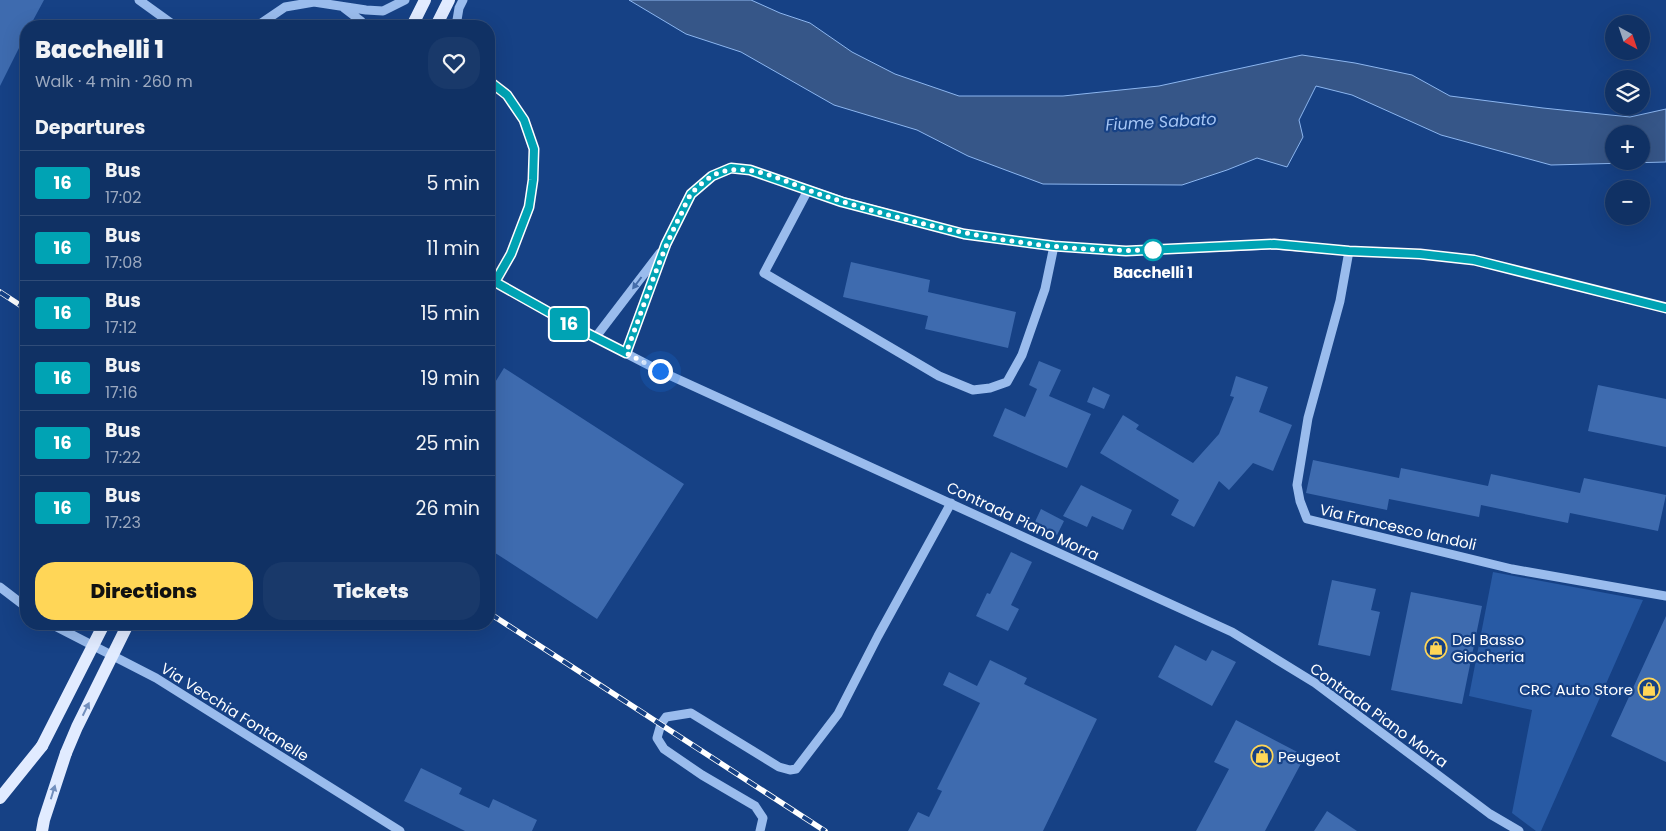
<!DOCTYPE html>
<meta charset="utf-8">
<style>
:root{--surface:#103164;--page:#19396a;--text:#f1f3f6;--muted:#9ca9bf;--line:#304c78;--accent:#ffd657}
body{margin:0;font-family:Poppins,sans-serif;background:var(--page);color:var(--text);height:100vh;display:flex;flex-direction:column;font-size:19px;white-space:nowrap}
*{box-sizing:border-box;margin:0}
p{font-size:16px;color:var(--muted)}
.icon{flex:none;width:28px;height:28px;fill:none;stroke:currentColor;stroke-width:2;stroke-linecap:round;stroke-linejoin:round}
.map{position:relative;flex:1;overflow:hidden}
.drawer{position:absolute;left:20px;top:20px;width:475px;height:610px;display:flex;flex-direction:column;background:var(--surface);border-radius:20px;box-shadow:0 5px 20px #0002,0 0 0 1px var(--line)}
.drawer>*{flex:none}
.badge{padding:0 10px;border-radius:4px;font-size:18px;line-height:32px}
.needle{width:32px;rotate:140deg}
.controls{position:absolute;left:1605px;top:15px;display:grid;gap:10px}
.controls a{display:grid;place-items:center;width:45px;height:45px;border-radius:50%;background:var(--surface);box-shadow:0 5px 20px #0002,0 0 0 1px var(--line);font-size:25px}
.you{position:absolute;width:25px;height:25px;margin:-12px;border:4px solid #fff;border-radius:50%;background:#1a73e8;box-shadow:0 0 0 8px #1a73e833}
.map>.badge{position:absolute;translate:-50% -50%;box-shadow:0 0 0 2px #fff}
h2{padding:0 15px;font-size:19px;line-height:45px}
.round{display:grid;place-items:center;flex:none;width:52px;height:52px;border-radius:20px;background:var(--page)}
.headline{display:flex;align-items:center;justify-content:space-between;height:85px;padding:0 15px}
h1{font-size:24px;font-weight:800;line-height:38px}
.button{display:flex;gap:10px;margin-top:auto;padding:10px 15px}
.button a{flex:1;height:58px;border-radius:20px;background:var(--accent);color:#111;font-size:20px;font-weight:800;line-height:58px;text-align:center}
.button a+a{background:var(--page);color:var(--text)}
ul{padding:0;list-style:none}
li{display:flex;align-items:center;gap:15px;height:65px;padding:0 15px;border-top:1px solid var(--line)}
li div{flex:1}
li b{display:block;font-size:19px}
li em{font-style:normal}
li .badge{min-width:55px;font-weight:700;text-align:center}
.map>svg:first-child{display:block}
.green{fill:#285aa4}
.water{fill:#365688;stroke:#8cb6f0;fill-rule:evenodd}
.building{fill:#3e6baf}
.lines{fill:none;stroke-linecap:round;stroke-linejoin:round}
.minor{stroke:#9abced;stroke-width:9}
.major{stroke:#e1ebff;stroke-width:12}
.rail-casing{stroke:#fff;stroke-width:5.5}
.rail{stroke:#164185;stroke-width:4;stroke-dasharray:11;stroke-linecap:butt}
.major-bridge{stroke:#e1ebff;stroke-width:12}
.oneway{fill:#446ca9}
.oneway2{fill:#718ebc}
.line-casing{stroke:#fff;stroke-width:11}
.line{stroke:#00a3b4;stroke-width:8}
.walk{stroke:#fff;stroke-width:5;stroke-dasharray:0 9}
.stop-dot{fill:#fff;stroke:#00a3b4;stroke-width:2.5}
.labels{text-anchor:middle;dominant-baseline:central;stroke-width:4.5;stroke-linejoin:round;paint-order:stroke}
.stop-label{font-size:15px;font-weight:bold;fill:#fff;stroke:#164185}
.street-label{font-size:15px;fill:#fff;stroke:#164185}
.poi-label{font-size:15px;fill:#fff;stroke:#164185;text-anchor:start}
.water-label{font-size:16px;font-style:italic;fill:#a6c6f5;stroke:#164185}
</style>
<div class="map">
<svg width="1666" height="831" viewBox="0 0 1666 831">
<rect width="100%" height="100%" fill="#164185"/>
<path class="green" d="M 1493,572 L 1643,600 L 1541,831 L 1536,831 L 1512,813 L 1532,710 L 1469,696 Z"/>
<path class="water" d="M 629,0 L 751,0 L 780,13 L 810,23 L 852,52 L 895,74 L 959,96 L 1063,96 L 1159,86 L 1302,55 L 1355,63 L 1412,75 L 1450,96 L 1543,108 L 1630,117 L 1666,109 L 1666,162 L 1551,165 L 1441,135 L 1352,95 L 1316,86 L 1299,120 L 1303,137 L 1287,167 L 1257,158 L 1227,170 L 1182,185 L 1043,184 L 968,156 L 917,130 L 834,105 L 741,52 L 686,34 ZM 1614,134 L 1641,134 L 1641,161 L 1614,161 Z"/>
<path class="building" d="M 0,0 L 44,0 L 30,26 L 26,26 L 26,34 L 0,86 Z
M 851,262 L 930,280 L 928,292 L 1016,312 L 1008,348 L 925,329 L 928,316 L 843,297 Z
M 1039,361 L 1061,370 L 1049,396 L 1091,414 L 1067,468 L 993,436 L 1005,408 L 1025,417 L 1037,389 L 1029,385 Z
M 504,368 L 684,484 L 597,619 L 489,549 L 489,392 Z
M 1236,376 L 1268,387 L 1259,412 L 1292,425 L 1273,471 L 1253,463 L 1229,490 L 1219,481 L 1194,527 L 1171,515 L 1179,500 L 1100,453 L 1123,415 L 1139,425 L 1136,429 L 1193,463 L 1219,434 L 1234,397 L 1230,396 Z
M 1598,385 L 1666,399 L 1666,447 L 1588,431 Z
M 1093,387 L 1110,395 L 1104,409 L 1087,402 Z
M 1313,460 L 1399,478 L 1401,468 L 1488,486 L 1491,474 L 1580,493 L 1584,478 L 1666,495 L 1658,531 L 1570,513 L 1568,523 L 1481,505 L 1479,517 L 1389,499 L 1387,510 L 1306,493 Z
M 1081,485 L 1132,510 L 1123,530 L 1092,516 L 1087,527 L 1063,516 Z
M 1041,509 L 1064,521 L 1057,535 L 1034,524 Z
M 1011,552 L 1032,562 L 1011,605 L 1019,609 L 1008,631 L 976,616 L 987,593 L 990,594 Z
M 1332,580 L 1376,589 L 1371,610 L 1380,612 L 1370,656 L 1318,645 Z
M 1411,592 L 1482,606 L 1462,704 L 1391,690 Z
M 1666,616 L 1666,762 L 1611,736 Z
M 1175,645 L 1206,661 L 1212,650 L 1236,662 L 1212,706 L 1158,677 Z
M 990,660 L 1027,678 L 1024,684 L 1097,719 L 1043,831 L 908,831 L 918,812 L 929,817 L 942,791 L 937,789 L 980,703 L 943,685 L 949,672 L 977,686 Z
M 1236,720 L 1305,756 L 1265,831 L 1196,831 L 1229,769 L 1214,762 Z
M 421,768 L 462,788 L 459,794 L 489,808 L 493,799 L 537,820 L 532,831 L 465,831 L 404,801 Z
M 1327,811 L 1357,831 L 1314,831 Z"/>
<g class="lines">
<path class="minor" d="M 139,0 L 175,26
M 344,8 L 361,21 L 364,26
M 257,26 L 285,7 L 314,2 L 366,10 L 383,11 L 405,0
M 456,26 L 459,8 L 463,0
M 489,81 L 507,95 L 524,120 L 534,149 L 533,180 L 529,207 L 511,254 L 495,282
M 808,190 L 764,273 L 939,376 L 973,390 L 990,388 L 1007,382 L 1022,355 L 1045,289 L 1054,246
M 1349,251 L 1340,301 L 1308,418 L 1297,485 L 1300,501 L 1307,519 L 1512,569 L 1666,596
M 489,279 L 577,328 L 660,371 L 1232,632 L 1315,683 L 1490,814 L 1519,831
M 595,338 L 660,253
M 626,353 L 666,244 L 691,194 L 712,176 L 731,168 L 750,170 L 842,201 L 964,234 L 1054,246 L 1126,251 L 1274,245 L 1349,251 L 1420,254 L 1474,260 L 1666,308
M 0,587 L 26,607
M 51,624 L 156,678 L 400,831
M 760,831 L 763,818 L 755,806 L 702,775 L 664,749 L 657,738 L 661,724 L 666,717 L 691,713 L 779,767 L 790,770 L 796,769 L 838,714 L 878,636 L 951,503"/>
<path class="major" d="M 412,26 L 425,0
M 436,26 L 449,0
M 0,798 L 42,746
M 42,831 L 44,820 L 66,753"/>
<g class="rail-casing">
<path id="rail" d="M 0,292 L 26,309
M 489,613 L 825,831"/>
</g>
<use href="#rail" class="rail"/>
<path class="major-bridge" d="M 42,746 L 104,624
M 66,753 L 77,727 L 128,624"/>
</g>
<defs><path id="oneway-solid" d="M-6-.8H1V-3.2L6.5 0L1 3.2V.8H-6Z" transform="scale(1.25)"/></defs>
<use class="oneway" href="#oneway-solid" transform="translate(637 283) rotate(127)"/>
<g class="oneway2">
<use href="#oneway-solid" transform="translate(86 709) rotate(-64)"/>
<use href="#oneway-solid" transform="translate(53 792) rotate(-73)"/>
</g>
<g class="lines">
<g class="line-casing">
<path id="line" d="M 489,81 L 507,95 L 524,120 L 534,149 L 533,180 L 529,207 L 511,254 L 495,282 L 577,328 L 626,353 L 666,244 L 691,194 L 712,176 L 731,168 L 750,170 L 842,202 L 964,234 L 1054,246 L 1126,251 L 1274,244 L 1349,251 L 1420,254 L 1474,260 L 1666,308"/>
</g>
<use href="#line" class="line"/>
<path class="walk" d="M 660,371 L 626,353 C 643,309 657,263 678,220 C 683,212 686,200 692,193 C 697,187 706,180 712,176 C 744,158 785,182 816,193 C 920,228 1043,254 1153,250"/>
</g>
<defs>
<g id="shop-ring" transform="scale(1.125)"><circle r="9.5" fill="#164185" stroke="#ffd657" stroke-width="1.5"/><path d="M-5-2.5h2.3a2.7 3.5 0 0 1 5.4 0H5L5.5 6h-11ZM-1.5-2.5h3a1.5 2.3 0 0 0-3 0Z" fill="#ffd657"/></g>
</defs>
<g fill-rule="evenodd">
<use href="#shop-ring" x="1436" y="648"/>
<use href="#shop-ring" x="1649" y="689"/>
<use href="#shop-ring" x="1262" y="756"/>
</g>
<circle class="stop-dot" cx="1153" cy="250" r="10"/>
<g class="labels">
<g class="stop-label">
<text x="1153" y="272">Bacchelli 1</text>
</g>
<g class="street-label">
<text transform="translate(1023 521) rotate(25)">Contrada Piano Morra</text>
<text transform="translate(1398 527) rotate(13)">Via Francesco Iandoli</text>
<text transform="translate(235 712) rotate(32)">Via Vecchia Fontanelle</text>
<text transform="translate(1379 715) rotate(36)">Contrada Piano Morra</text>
</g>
<g class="poi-label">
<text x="1452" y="639">Del Basso<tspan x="1452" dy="17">Giocheria</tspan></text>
<text x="1633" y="689" text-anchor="end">CRC Auto Store</text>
<text x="1278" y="756">Peugeot</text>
</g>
<g class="water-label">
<text transform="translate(1161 122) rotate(-3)">Fiume Sabato</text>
</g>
</g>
</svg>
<div class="controls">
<a><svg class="needle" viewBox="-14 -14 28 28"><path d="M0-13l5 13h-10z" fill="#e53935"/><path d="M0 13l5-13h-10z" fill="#9ca9bf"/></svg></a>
<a><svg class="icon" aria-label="layers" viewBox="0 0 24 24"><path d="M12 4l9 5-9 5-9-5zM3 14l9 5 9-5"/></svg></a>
<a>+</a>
<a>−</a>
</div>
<div class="you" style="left:660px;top:371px"></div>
<b class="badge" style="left:569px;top:324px;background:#00a3b4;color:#fff">16</b>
<section class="drawer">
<div class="headline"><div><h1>Bacchelli 1</h1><p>Walk · 4 min · 260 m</p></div><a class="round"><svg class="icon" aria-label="heart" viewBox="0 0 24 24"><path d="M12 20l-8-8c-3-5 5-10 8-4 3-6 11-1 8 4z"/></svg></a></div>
<h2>Departures</h2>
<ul>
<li><span class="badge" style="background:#00a3b4;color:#fff">16</span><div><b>Bus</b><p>17:02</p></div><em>5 min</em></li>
<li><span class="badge" style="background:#00a3b4;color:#fff">16</span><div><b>Bus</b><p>17:08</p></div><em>11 min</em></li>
<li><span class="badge" style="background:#00a3b4;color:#fff">16</span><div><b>Bus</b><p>17:12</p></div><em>15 min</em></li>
<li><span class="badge" style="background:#00a3b4;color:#fff">16</span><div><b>Bus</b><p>17:16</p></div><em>19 min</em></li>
<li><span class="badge" style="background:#00a3b4;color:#fff">16</span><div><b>Bus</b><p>17:22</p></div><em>25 min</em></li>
<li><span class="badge" style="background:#00a3b4;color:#fff">16</span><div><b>Bus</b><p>17:23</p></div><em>26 min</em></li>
</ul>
<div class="button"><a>Directions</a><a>Tickets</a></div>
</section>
</div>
